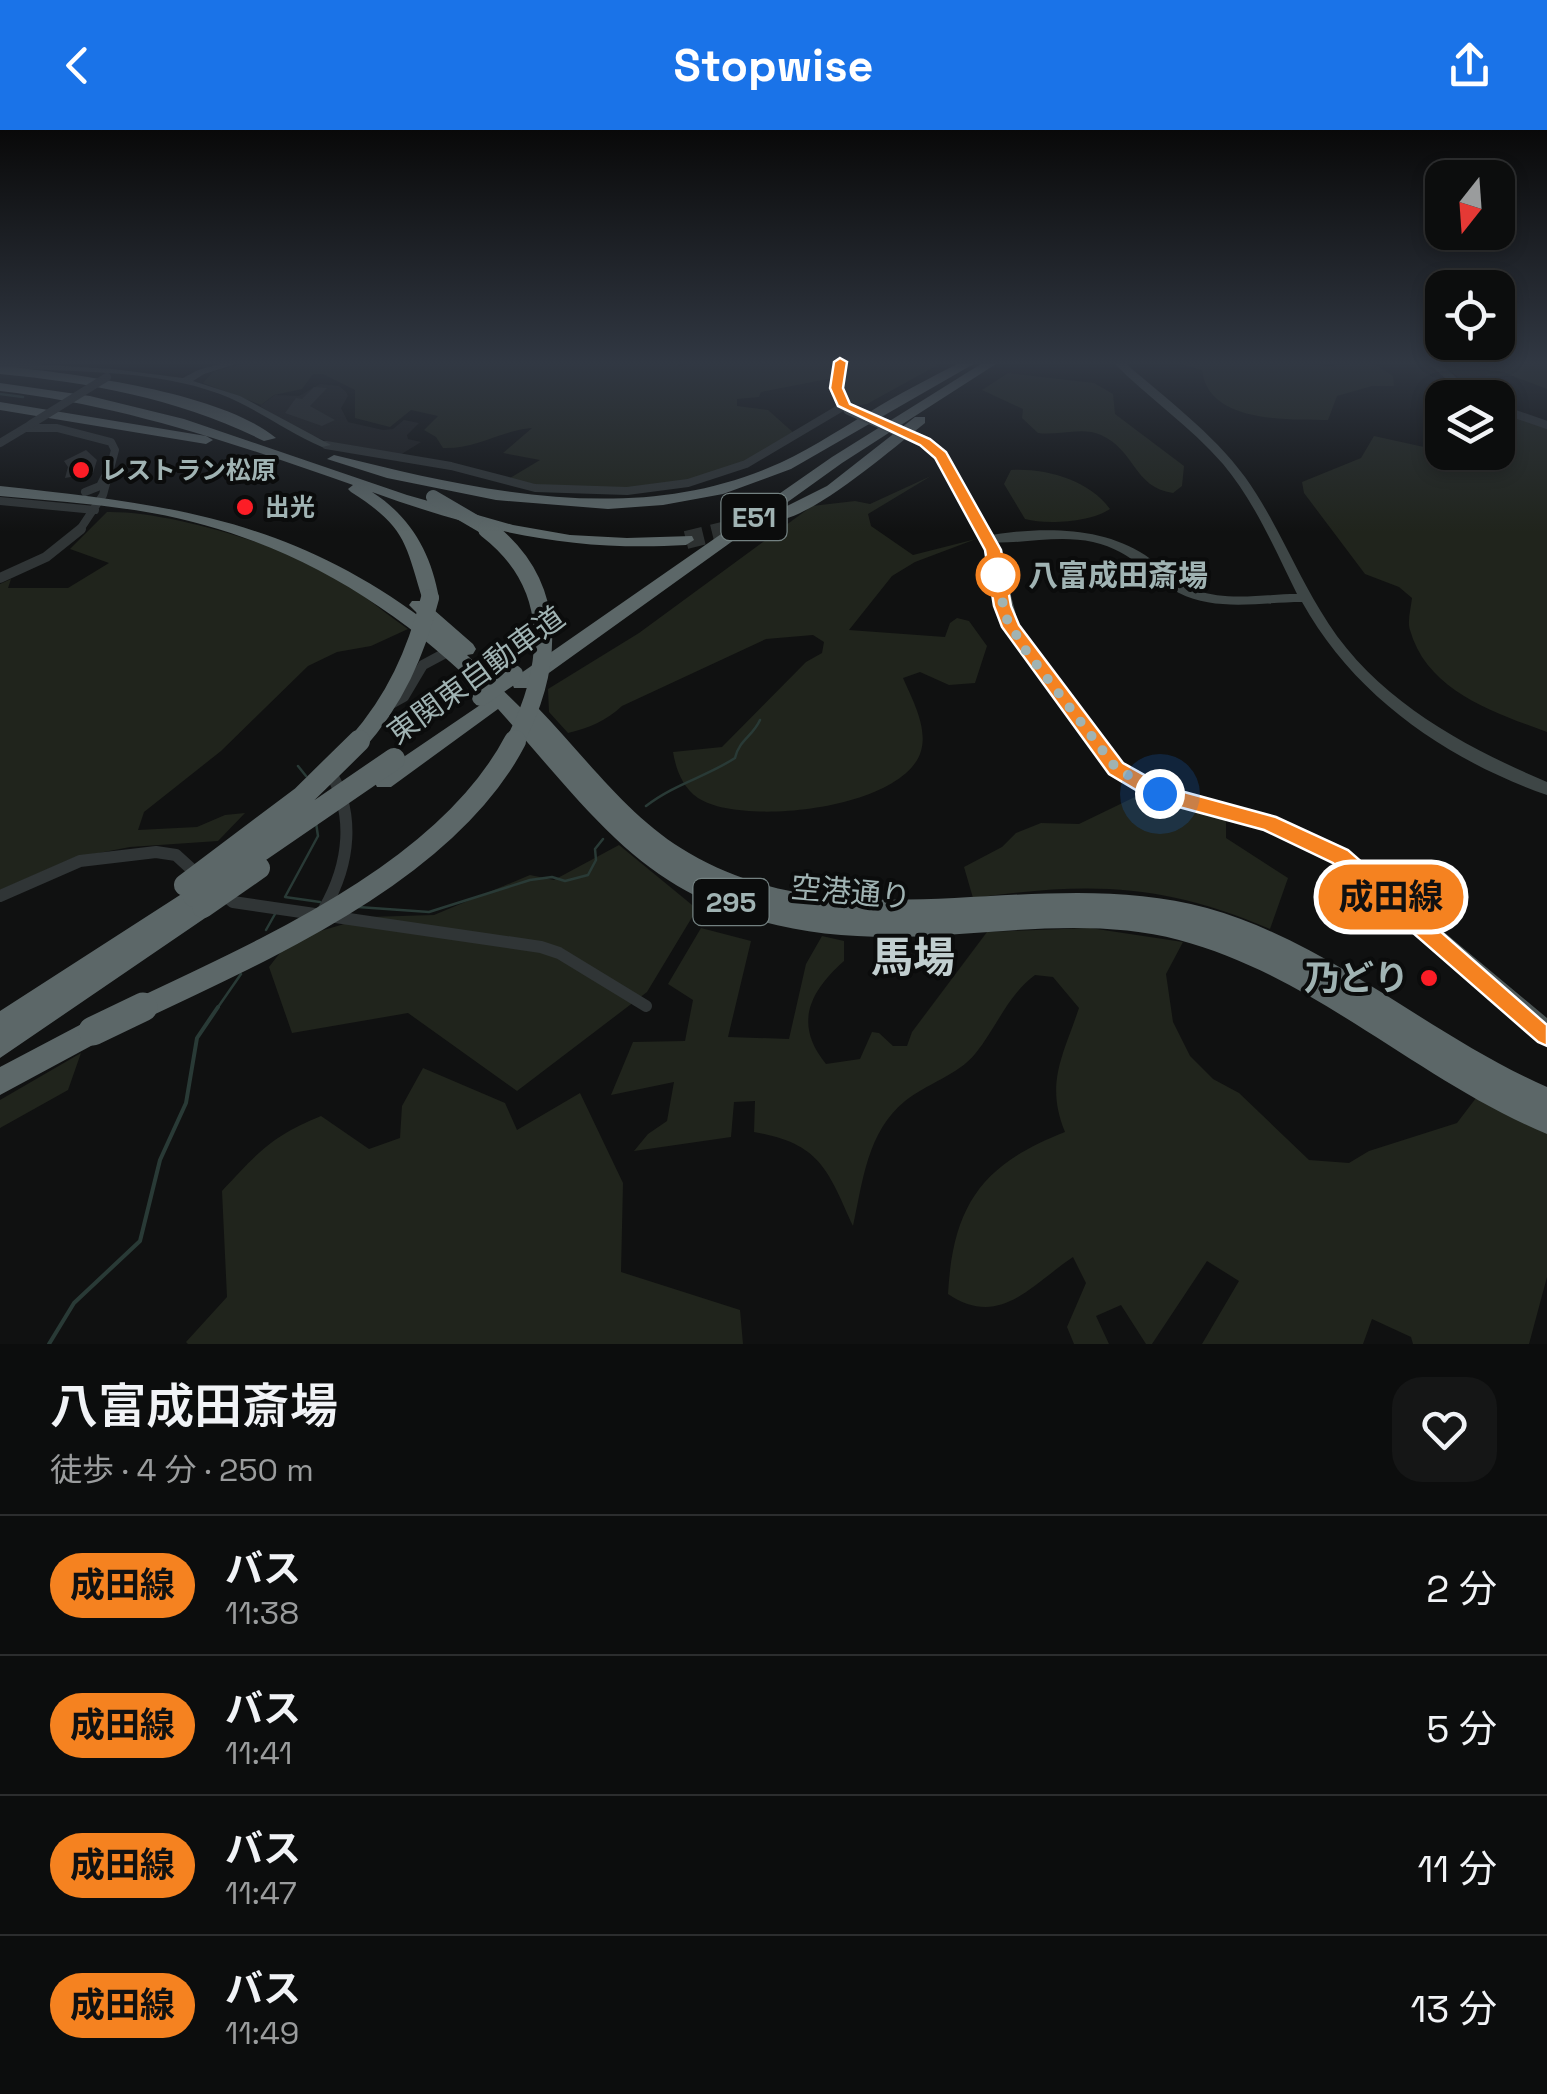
<!DOCTYPE html>
<html lang="ja">
<meta charset="utf-8">
<style>
:root{--surface:#0c0d0d;--page:#151616;--text:#f1f3f6;--muted:#9a9c9d;--line:#2c2d2e;--accent:#1a73e8}
body{margin:0;font-family:"Space Grotesk","Noto Sans JP",sans-serif;background:var(--page);color:var(--text);height:100vh;display:flex;flex-direction:column;font-size:38px;white-space:nowrap}
*{box-sizing:border-box;margin:0}
p{font-size:32px;color:var(--muted)}
.icon{flex:none;width:55px;height:55px;fill:none;stroke:currentColor;stroke-width:2;stroke-linecap:round;stroke-linejoin:round}
.map{position:relative;height:1214px;overflow:hidden}
.sheet{display:flex;flex-direction:column;background:var(--surface);flex:1}
.sheet>*{flex:none}
.badge{padding:0 20px;border-radius:32px;font-size:35px;line-height:65px}
.needle{width:65px;rotate:197deg}
.tools{position:absolute;left:1425px;top:30px;display:grid;gap:20px}
.tools a{display:grid;place-items:center;width:90px;height:90px;border-radius:20px;background:var(--surface);box-shadow:0 5px 15px #0003,0 0 0 2px var(--line);font-size:50px}
.you{position:absolute;width:50px;height:50px;margin:-25px;border:8px solid #fff;border-radius:50%;background:#1a73e8;box-shadow:0 0 0 15px #1a73e833}
.map>.badge{position:absolute;translate:-50% -50%;box-shadow:0 0 0 5px #fff}
.round{display:grid;place-items:center;flex:none;width:105px;height:105px;border-radius:30px;background:var(--page)}
.overview{display:flex;align-items:center;justify-content:space-between;height:170px;padding:0 50px}
h1{font-size:48px;font-weight:600;line-height:75px}
ul{padding:0;list-style:none}
li{display:flex;align-items:center;gap:30px;height:140px;padding:0 50px;border-top:2px solid var(--line)}
li div{flex:1}
li b{display:block;font-size:38px}
li em{font-style:normal}
li .badge{min-width:110px;font-weight:700;text-align:center}
header{display:flex;justify-content:space-between;align-items:center;height:130px;padding:0 50px;background:var(--accent);color:#fff;font-size:45px;font-weight:600}
.map>svg:first-child{display:block}
.built{fill:#1c1d1e}
.green{fill:#20241c}
.lines{fill:none;stroke-linecap:round;stroke-linejoin:round}
.stream-far1{stroke:#293a36;stroke-width:2.5}
.stream{stroke:#293a36;stroke-width:4}
.building{fill:#2a2d2e}
.highway-tunnel-far1{stroke:#2d3131;stroke-width:14;stroke-dasharray:14 8;stroke-linecap:butt}
.highway-tunnel{stroke:#2d3131;stroke-width:18;stroke-dasharray:18 9;stroke-linecap:butt}
.street-far2{stroke:#303536;stroke-width:8}
.street-far1{stroke:#303536;stroke-width:10}
.street{stroke:#303536;stroke-width:12}
.secondary{fill:#3e4646;fill-rule:evenodd}
.primary{fill:#4c5555;fill-rule:evenodd}
.highway{fill:#5c6768;fill-rule:evenodd}
.street-bridge{stroke:#303536;stroke-width:8}
.primary-bridge{stroke:#4c5555;stroke-width:12}
.highway-bridge-far3{stroke:#5c6768;stroke-width:14}
.highway-bridge-far2{stroke:#5c6768;stroke-width:18}
.highway-bridge-far1{stroke:#5c6768;stroke-width:22}
.highway-bridge{stroke:#5c6768;stroke-width:29}
.line{fill:#f58220;stroke:#fff;stroke-width:2.5}
.walk{stroke:#a0b3b3;stroke-width:10;stroke-dasharray:0 18}
.poi-dot{fill:#fc1d26;stroke:#0b0c0c;stroke-width:4}
.stop-dot{fill:#fff;stroke:#f58220;stroke-width:5}
.labels{text-anchor:middle;dominant-baseline:central;stroke-width:8;stroke-linejoin:round;paint-order:stroke}
.far-poi-label{font-size:25px;font-weight:bold;fill:#a0b3b3;stroke:#0b0c0c;text-anchor:start}
.shield{fill:#0b0c0c;stroke:#738181;stroke-width:2.5}
.shield-label{font-size:28px;font-weight:bold;fill:#a0b3b3}
.stop-label{font-size:30px;font-weight:bold;fill:#a0b3b3;stroke:#0b0c0c;text-anchor:start}
.street-label{font-size:30px;fill:#a0b3b3;stroke:#0b0c0c}
.near-poi-label{font-size:35px;font-weight:bold;fill:#a0b3b3;stroke:#0b0c0c;text-anchor:end}
.near-quarter-label{font-size:42px;font-weight:bold;fill:#c1cecf;stroke:#0b0c0c}
</style>
<header><svg class="icon" aria-label="back" viewBox="0 0 24 24"><path d="M15 5l-7 7 7 7"/></svg>Stopwise<svg class="icon" aria-label="share" viewBox="0 0 24 24"><path d="M12 15V3M7 8l5-5 5 5M5 13v7h14v-7"/></svg></header>
<div class="map">
<svg width="1547" height="1214" viewBox="0 0 1547 1214">
<rect width="100%" height="100%" fill="#101111"/>
<path class="built" d="M 320,254 L 339,256 L 346,262 L 348,266 L 341,278 L 348,292 L 383,300 L 393,299 L 404,290 L 419,293 L 407,305 L 408,309 L 421,312 L 400,325 L 335,315 L 294,298 L 260,276 L 275,265 L 299,266 Z"/>
<path class="green" d="M 249,232 L 679,232 L 678,237 L 691,232 L 837,232 L 833,248 L 761,262 L 759,267 L 737,269 L 737,276 L 768,280 L 796,305 C 774,316 751,331 727,339 C 654,364 581,360 505,351 L 540,330 L 503,323 L 532,298 C 499,301 477,319 443,318 L 436,307 L 424,300 L 438,286 L 411,280 L 390,297 L 355,288 L 355,260 L 323,244 L 313,244 L 302,259 L 274,265 L 261,275 L 203,253 L 213,242 Z
M 882,232 L 943,232 L 867,274 L 851,276 L 841,266 L 845,233 Z
M 1173,232 L 1290,232 L 1329,236 L 1371,232 L 1393,246 L 1394,256 L 1372,256 L 1337,266 L 1328,290 C 1289,289 1208,294 1202,240 Z
M 1463,232 L 1547,232 L 1547,259 L 1513,246 L 1458,247 L 1445,237 Z
M 1008,243 L 1094,253 L 1113,264 L 1115,284 L 1184,336 L 1182,356 L 1173,363 C 1133,357 1136,321 1101,305 C 1082,296 1058,306 1038,303 L 1022,288 L 1023,279 L 982,260 Z
M 1498,280 L 1547,298 L 1547,602 C 1495,583 1427,561 1410,500 C 1407,491 1411,478 1412,468 L 1399,457 L 1365,444 L 1304,363 L 1302,352 L 1361,328 L 1374,306 L 1433,319 L 1442,317 L 1442,322 L 1498,322 Z
M 1011,340 C 1046,338 1089,350 1110,379 C 1091,392 1047,395 1025,389 L 1004,354 Z
M 931,346 L 868,384 L 871,396 L 913,425 L 976,409 L 915,432 L 892,446 L 849,500 L 945,507 L 950,493 L 957,488 L 969,491 L 987,516 L 975,553 L 949,555 L 920,542 L 903,548 C 912,569 928,597 921,621 C 904,679 742,697 698,668 C 682,657 676,639 673,622 L 722,617 L 806,532 L 822,523 L 824,512 L 813,505 L 766,509 L 622,576 C 606,591 589,598 568,603 L 549,582 L 548,559 L 639,503 L 812,376 L 855,371 L 870,374 Z
M 107,382 C 166,381 265,411 318,437 C 350,453 379,479 408,499 L 371,516 L 337,522 L 308,536 L 221,621 L 144,682 L 138,700 L 197,697 L 225,685 L 245,683 L 218,711 L 130,717 L 73,728 L 0,760 L 0,454 L 11,449 L 8,458 L 68,458 L 109,433 L 70,419 Z
M 1139,665 L 1226,689 L 1226,708 L 1288,748 L 1270,799 C 1161,752 1088,752 973,768 L 964,737 L 1002,717 L 1016,703 L 1041,693 L 1079,694 Z
M 619,715 L 697,779 L 647,862 L 517,961 L 408,883 L 292,903 L 269,837 L 286,815 L 317,802 L 368,787 L 434,785 L 530,745 L 554,750 Z
M 701,798 L 751,811 L 728,907 L 789,909 L 806,834 L 822,806 L 844,811 L 844,831 C 810,861 793,894 826,934 L 860,929 L 872,902 L 879,903 L 893,916 L 907,916 L 912,902 L 987,802 L 1090,798 L 1183,812 L 1166,844 L 1173,892 L 1190,926 L 1213,949 L 1239,963 L 1309,1030 L 1349,1033 L 1369,1021 L 1457,993 L 1476,968 L 1547,1002 L 1547,1147 L 1529,1214 L 1413,1214 L 1411,1207 L 1372,1189 L 1363,1214 L 1202,1214 L 1239,1151 L 1207,1131 L 1152,1214 L 1146,1214 L 1121,1175 L 1096,1186 L 1109,1214 L 1074,1214 L 1067,1197 L 1086,1153 L 1073,1127 C 1031,1155 1000,1199 948,1164 C 953,1074 983,1034 1065,1002 C 1045,953 1063,926 1079,878 L 1053,847 L 1035,845 C 1007,866 997,897 975,924 C 958,945 926,954 905,971 C 867,1002 863,1051 853,1096 C 828,1040 820,1013 754,1002 L 755,971 L 734,972 L 731,1007 L 634,1021 L 648,1004 L 667,991 L 674,952 L 611,965 L 633,912 L 685,911 L 693,870 L 668,854 Z
M 81,923 L 68,960 L 0,998 L 0,970 Z
M 423,938 L 505,973 L 517,1000 L 580,963 L 623,1053 L 621,1142 L 740,1180 L 743,1214 L 188,1214 L 186,1212 L 227,1167 L 222,1061 C 257,1023 272,1006 321,986 L 369,1019 L 400,1008 L 402,976 Z"/>
<g class="lines">
<path class="stream-far1" d="M 0,264 L 23,267
M 298,636 L 306,646
M 646,676 C 674,654 706,647 735,628 C 739,610 753,606 760,590
M 316,693 L 318,706 L 285,767 L 320,772
M 358,777 L 429,782 L 530,750 L 552,747 L 565,751 L 588,745 L 596,730 L 595,719 L 603,709
M 266,800 L 275,784
M 216,880 L 241,844"/>
<path class="stream" d="M 49,1214 L 74,1173 L 140,1111 L 160,1030 L 186,973 L 197,908 L 218,877"/>
</g>
<path class="building" d="M 314,257 L 327,258 L 310,276 L 335,290 L 322,296 L 285,283 L 296,268 L 302,269 Z
M 86,320 L 97,330 L 93,343 L 65,348 L 68,337 L 64,331 Z"/>
<g class="lines">
<path class="highway-tunnel-far1" d="M 721,401 L 775,388"/>
<path class="highway-tunnel" d="M 686,410 L 731,399"/>
<path class="street-far2" d="M 1433,232 L 1452,249 L 1464,268
M 1498,278 L 1547,295
M 25,298 L 57,298 L 111,312 L 115,320 L 103,365 L 79,401
M 0,313 L 30,295
M 326,315 L 451,336 L 535,358 L 627,361 L 688,353 L 746,334 L 844,276
M 85,362 L 100,356 L 104,348
M 0,371 L 95,380"/>
<path class="street-far1" d="M 0,448 L 46,427 L 81,399
M 386,577 L 404,567 L 423,535 L 451,520"/>
<path class="street" d="M 222,763 L 233,772 L 541,817 L 559,823 L 646,876
M 0,766 L 80,731 L 156,722 L 176,725 L 199,746
M 324,779 C 350,734 356,683 328,638"/>
<path class="secondary" d="M 0,232 L 113,239 L 183,248 L 198,240 L 227,232 L 242,232 L 204,244 L 193,251 L 240,266 L 331,315 L 322,317 C 287,302 256,278 220,264 C 152,239 72,242 0,238 Z
M 1113,232 L 1124,232 C 1165,268 1212,302 1245,347 C 1275,389 1294,437 1320,480 C 1370,566 1458,614 1547,652 L 1547,665 C 1447,630 1354,566 1302,472 C 1262,472 1217,482 1179,463 C 1146,446 1135,422 1093,412 C 1056,404 1021,415 985,412 L 985,406 C 1036,397 1100,395 1145,425 C 1162,436 1176,453 1196,460 C 1228,472 1265,464 1297,464 C 1275,420 1255,372 1223,334 C 1190,296 1148,268 1113,232 Z"/>
<path class="primary" d="M 835,232 L 847,232 L 843,264 L 855,279 L 853,282 L 845,282 L 831,264 Z
M 925,308 L 945,322 L 996,409 L 1019,496 L 1122,633 L 1165,658 L 1276,687 L 1347,721 L 1547,888 L 1547,914 L 1539,911 L 1333,733 L 1265,700 L 1153,669 L 1110,643 L 1003,497 L 982,409 L 936,327 L 919,312 Z"/>
<path class="highway" d="M 961,232 L 977,232 L 791,339 L 723,364 L 663,375 L 608,379 L 496,370 L 387,348 L 327,329 L 334,325 C 475,360 628,396 768,338 C 803,324 835,302 868,283 C 898,264 930,248 961,232 Z
M 984,232 L 999,232 L 842,333 L 771,384 L 827,356 L 915,287 L 925,287 L 925,293 C 894,317 806,395 769,391 L 769,385 L 528,558 L 514,558 L 512,553 L 514,548 L 832,327 Z
M 0,236 C 72,243 221,262 276,308 L 264,311 C 180,269 93,253 0,244 Z
M 0,253 L 90,266 L 184,289 L 407,365 L 513,395 L 570,405 L 627,408 L 692,406 L 694,410 L 686,415 C 571,422 480,401 372,362 C 411,387 431,423 439,468 L 436,472 L 426,473 L 473,514 L 476,519 L 473,524 L 467,525 L 522,579 L 530,575 L 537,577 C 585,626 628,688 689,723 C 851,818 1035,731 1207,778 C 1332,813 1430,906 1547,957 L 1547,1004 C 1419,951 1315,846 1179,810 C 1104,790 1022,800 945,805 C 821,813 709,798 615,708 C 573,668 537,622 498,579 L 391,657 L 377,657 L 374,651 L 377,645 L 489,569 C 396,474 284,407 152,383 C 102,374 51,371 0,366 L 0,356 C 164,374 285,387 423,489 L 409,475 L 412,471 L 423,471 C 405,412 406,397 351,362 L 348,359 L 353,355 C 236,314 123,275 0,261 Z
M 0,272 L 206,306 L 213,310 L 206,314 L 0,280 Z
M 194,756 L 202,759 L 205,767 L 211,770 L 215,777 L 211,784 L 0,928 L 0,881 Z
M 93,888 L 102,892 L 106,901 L 102,910 L 0,965 L 0,937 Z"/>
<path class="street-bridge" d="M 31,294 L 107,247"/>
<path class="primary-bridge" d="M 849,279 L 925,312"/>
<path class="highway-bridge-far3" d="M 433,367 L 491,401"/>
<path class="highway-bridge-far2" d="M 487,399 C 561,456 553,538 514,613
M 481,567 L 514,544
M 357,613 C 395,570 416,523 430,468"/>
<path class="highway-bridge-far1" d="M 185,755 L 302,667 L 359,611
M 194,766 L 394,629
M 203,777 L 259,738
M 138,880 C 266,819 447,741 515,611"/>
<path class="highway-bridge" d="M 93,901 L 143,877"/>
</g>
<linearGradient id="sky" x2="0" y2="1"><stop stop-color="#090909"/><stop offset="0.58" stop-color="#313843"/><stop offset="1" stop-color="#313843" stop-opacity="0"/></linearGradient>
<rect width="1547" height="402" fill="url(#sky)"/>
<path class="line" d="M 840,228 L 847,232 L 843,258 L 850,274 L 930,309 L 946,322 L 1001,420 L 1011,476 L 1019,495 L 1123,633 L 1166,657 L 1276,687 L 1348,720 L 1547,895 L 1547,916 L 1538,912 L 1333,733 L 1264,700 L 1153,670 L 1109,644 L 1002,497 L 994,476 L 985,420 L 935,328 L 920,315 L 838,276 L 830,258 L 834,232 Z"/>
<g class="lines">
<path class="walk" d="M 998,445 L 997,441 L 1005,486 L 1024,518 L 1116,638 L 1160,664"/>
</g>
<g class="poi-dot">
<circle cx="81" cy="340" r="10"/>
<circle cx="245" cy="377" r="10"/>
<circle cx="1429" cy="848" r="10"/>
</g>
<circle class="stop-dot" cx="998" cy="445" r="20"/>
<g class="labels">
<g class="far-poi-label">
<text x="101" y="340">レストラン松原</text>
<text x="265" y="377">出光</text>
</g>
<g class="shield">
<rect x="721.5" y="364" width="65" height="46" rx="8"/>
<rect x="693.5" y="749" width="75" height="46" rx="8"/>
</g>
<g class="shield-label">
<text x="754" y="387">E51</text>
<text x="731" y="772">295</text>
</g>
<g class="stop-label">
<text x="1028" y="445">八富成田斎場</text>
</g>
<g class="street-label">
<text transform="translate(476 545) rotate(-36)">東関東自動車道</text>
<text transform="translate(851 762) rotate(5)">空港通り</text>
</g>
<g class="near-poi-label">
<text x="1409" y="848">乃どり</text>
</g>
<g class="near-quarter-label">
<text x="913" y="827">馬場</text>
</g>
</g>
</svg>
<div class="tools">
<a><svg class="needle" viewBox="-14 -14 28 28"><path d="M0-13l5 13h-10z" fill="#e53935"/><path d="M0 13l5-13h-10z" fill="#9a9c9d"/></svg></a>
<a><svg class="icon" aria-label="locate" viewBox="0 0 24 24"><circle cx="12" cy="12" r="6"/><path d="M12 2v4M12 18v4M2 12h4M18 12h4"/></svg></a>
<a><svg class="icon" aria-label="layers" viewBox="0 0 24 24"><path d="M12 4l9 5-9 5-9-5zM3 14l9 5 9-5"/></svg></a>
</div>
<div class="you" style="left:1160px;top:664px"></div>
<b class="badge" style="left:1391px;top:767px;background:#f58220;color:#111">成田線</b>
</div>
<section class="sheet">
<div class="overview"><div><h1>八富成田斎場</h1><p>徒歩 · 4 分 · 250 m</p></div><a class="round"><svg class="icon" aria-label="heart" viewBox="0 0 24 24"><path d="M12 20l-8-8c-3-5 5-10 8-4 3-6 11-1 8 4z"/></svg></a></div>
<ul>
<li><span class="badge" style="background:#f58220;color:#111">成田線</span><div><b>バス</b><p>11:38</p></div><em>2 分</em></li>
<li><span class="badge" style="background:#f58220;color:#111">成田線</span><div><b>バス</b><p>11:41</p></div><em>5 分</em></li>
<li><span class="badge" style="background:#f58220;color:#111">成田線</span><div><b>バス</b><p>11:47</p></div><em>11 分</em></li>
<li><span class="badge" style="background:#f58220;color:#111">成田線</span><div><b>バス</b><p>11:49</p></div><em>13 分</em></li>
</ul>
</section>
